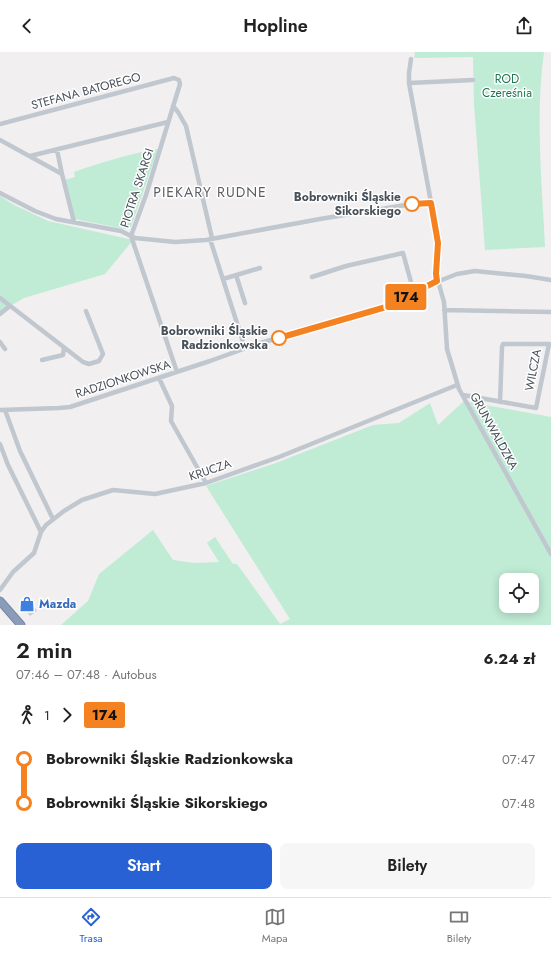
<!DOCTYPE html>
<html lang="pl">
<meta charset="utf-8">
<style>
:root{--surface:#fff;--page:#f6f6f6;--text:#222;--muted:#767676;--line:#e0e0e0;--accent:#2761d3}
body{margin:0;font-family:Jost,sans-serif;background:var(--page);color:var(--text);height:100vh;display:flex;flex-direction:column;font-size:15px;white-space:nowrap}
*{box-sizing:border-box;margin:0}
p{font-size:13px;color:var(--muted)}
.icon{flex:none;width:22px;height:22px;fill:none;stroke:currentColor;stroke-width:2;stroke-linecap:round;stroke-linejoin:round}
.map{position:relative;height:573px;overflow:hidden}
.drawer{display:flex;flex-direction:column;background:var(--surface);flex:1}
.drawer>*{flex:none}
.badge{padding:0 8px;border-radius:3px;font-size:14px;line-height:26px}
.fabs{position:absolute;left:499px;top:521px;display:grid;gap:8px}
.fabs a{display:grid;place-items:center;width:40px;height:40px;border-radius:8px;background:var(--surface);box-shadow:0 2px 10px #0003;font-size:20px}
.map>.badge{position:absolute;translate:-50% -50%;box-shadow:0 0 0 2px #fff}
.legs{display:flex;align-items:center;gap:6px;height:44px;padding:0 16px;font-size:13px}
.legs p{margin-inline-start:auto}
.head{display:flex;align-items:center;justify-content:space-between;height:68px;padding:0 16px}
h1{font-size:22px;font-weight:600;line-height:30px}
.cta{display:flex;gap:8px;margin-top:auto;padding:8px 16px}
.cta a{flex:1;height:46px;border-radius:8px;background:var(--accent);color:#fff;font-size:16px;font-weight:600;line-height:46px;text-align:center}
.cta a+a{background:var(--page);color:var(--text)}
ul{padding:0 16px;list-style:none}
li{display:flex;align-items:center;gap:14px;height:44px;font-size:15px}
li i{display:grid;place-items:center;width:6px;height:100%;margin:0 5px;background:currentColor}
li i::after{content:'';width:10px;height:10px;margin:-5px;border:3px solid;border-radius:50%;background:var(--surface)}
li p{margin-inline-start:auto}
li:first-child i{background:linear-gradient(#0000 50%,currentColor 0)}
li:last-child i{background:linear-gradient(currentColor 50%,#0000 0)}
header{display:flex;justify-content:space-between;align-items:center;height:52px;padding:0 16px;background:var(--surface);font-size:18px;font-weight:600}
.tabs{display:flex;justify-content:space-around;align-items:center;height:56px;border-top:1px solid var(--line);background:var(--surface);font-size:11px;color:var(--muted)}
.tabs a{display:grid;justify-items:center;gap:2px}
.tabs .selected{color:var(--accent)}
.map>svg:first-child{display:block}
.green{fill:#c0ebd5;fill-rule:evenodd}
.building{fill:#cccdd3}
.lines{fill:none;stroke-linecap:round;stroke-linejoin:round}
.highway-casing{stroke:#7588a5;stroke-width:9}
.minor{stroke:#c0c7cf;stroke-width:4.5}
.highway{stroke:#8a9cba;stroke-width:7}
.line-1-casing{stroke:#fff;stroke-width:9}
.line-1{stroke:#f58220;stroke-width:6}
.stop-1-dot{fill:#fff;stroke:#f58220;stroke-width:2}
.labels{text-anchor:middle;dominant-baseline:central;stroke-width:3;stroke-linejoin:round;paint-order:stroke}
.park-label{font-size:12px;fill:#1e7653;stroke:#fff}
.street-label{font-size:12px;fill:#48505a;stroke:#fff}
.stop-label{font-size:12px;font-weight:bold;fill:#48505a;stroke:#fff;text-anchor:end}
.shop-label{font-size:12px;font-weight:bold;fill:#366cbe;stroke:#fff;text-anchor:start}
.quarter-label{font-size:14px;letter-spacing:1px;fill:#5c5e63;stroke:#fff}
</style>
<header><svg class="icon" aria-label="back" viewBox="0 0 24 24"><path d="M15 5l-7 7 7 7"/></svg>Hopline<svg class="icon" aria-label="share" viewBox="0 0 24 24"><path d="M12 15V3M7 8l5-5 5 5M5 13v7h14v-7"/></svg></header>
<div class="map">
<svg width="551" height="573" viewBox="0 0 551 573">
<rect width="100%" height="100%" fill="#f1efef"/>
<path class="green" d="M 415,0 L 544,0 C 535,64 542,130 545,195 L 485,198 L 474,52 L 473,5 L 414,6 Z
M 158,97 L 131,175 L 125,177 L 75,167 L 65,128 L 75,125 L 74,120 C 102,110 129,102 158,97 Z
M 0,144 L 14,153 L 48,169 L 133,188 L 105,222 L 24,246 L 10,254 L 0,262 Z
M 464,349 L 551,365 L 551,573 L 61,573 L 88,549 L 99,522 L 153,478 L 173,508 L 194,511 L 219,510 L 207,491 L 215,485 L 233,512 L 237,512 L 280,572 L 290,567 L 206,434 L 276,411 L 373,373 L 399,371 L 430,351 L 438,373 ZM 506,528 L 532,528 L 532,554 L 506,554 Z"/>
<path class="building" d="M 27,545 L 37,559 L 30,564 L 27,560 L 25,561 L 21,556 L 23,555 L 20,550 Z"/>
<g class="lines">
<g class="highway-casing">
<path id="highway" d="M 0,549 L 21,573"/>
</g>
<path class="minor" d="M 411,7 L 409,21 L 409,31 L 437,183 L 436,222 L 444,250 L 447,297 L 459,337 L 551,502
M 409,31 L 473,28
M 173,54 L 178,60 L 186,74 L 212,186
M 0,72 L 174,26 L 179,28 L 180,32 L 146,143 L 131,184 L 177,320
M 0,88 L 62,122 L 74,170
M 57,98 L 62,122
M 30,104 L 168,70
M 0,141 L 35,159 L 56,167 L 121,179 L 135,186 L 175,190 L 206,188 L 320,167 L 412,152 L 431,151
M 210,187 L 245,296
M 236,223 L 245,251
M 312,225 L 346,214 L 403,201 L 414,241
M 223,227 L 260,216
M 0,246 L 83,310 L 89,312 L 99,309 L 103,302 L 86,259
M 444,258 L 551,260
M 0,262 L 10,254
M 0,290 L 5,297
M 42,308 L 63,303 L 64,296
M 159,326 L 172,354 L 171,369 L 206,431
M 463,343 L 536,356 L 549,292 L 503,292 L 502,295 L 500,350
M 0,358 L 59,356 L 70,355 L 210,309 L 257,292 L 385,255 L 429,233 L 457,222 L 475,219 L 526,224 L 551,228
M 5,358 L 20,399 L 53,467
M 0,392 L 8,413 L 41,480
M 0,538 L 13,520 L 34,501 L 41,480 L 46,473 L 64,459 L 82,448 L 113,438 L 155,442 L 206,431 L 279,405 L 457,333"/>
<use href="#highway" class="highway"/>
</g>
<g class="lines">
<g class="line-1-casing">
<path id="line-1" d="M 279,286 L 386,255 L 437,229 L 436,222 L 438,191 L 431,151 L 412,152"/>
</g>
<use href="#line-1" class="line-1"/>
</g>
<defs>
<g id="shop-bare" transform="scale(1.2)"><path d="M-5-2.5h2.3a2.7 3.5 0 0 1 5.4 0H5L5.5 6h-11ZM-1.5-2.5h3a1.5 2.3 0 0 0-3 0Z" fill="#3f7fe0" stroke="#fff" stroke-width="2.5" paint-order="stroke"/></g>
</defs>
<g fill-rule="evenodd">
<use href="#shop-bare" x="27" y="552"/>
</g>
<g class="stop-1-dot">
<circle cx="412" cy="152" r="7"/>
<circle cx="279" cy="286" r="7"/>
</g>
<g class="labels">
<g class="park-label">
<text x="507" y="27">ROD<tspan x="507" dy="14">Czereśnia</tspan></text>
</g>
<g class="street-label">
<text transform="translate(86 39) rotate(-15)">STEFANA BATOREGO</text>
<text transform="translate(137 136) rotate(-72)">PIOTRA SKARGI</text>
<text transform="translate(533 318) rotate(-79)">WILCZA</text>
<text transform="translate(123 327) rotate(-18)">RADZIONKOWSKA</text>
<text transform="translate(494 379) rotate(61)">GRUNWALDZKA</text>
<text transform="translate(210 418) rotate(-19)">KRUCZA</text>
</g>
<g class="stop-label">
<text x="401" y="145">Bobrowniki Śląskie<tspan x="401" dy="14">Sikorskiego</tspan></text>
<text x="268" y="279">Bobrowniki Śląskie<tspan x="268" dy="14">Radzionkowska</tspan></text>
</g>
<g class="shop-label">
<text x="39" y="552">Mazda</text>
</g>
<g class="quarter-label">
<text x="210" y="140">PIEKARY RUDNE</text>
</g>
</g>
</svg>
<div class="fabs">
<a><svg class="icon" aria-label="locate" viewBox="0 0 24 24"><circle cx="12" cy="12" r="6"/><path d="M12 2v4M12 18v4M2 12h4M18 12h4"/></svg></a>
</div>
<b class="badge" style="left:406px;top:245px;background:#f58220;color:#111">174</b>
</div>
<section class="drawer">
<div class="head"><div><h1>2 min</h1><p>07:46 – 07:48 · Autobus</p></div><b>6.24 zł</b></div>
<div class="legs"><svg class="icon" aria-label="walk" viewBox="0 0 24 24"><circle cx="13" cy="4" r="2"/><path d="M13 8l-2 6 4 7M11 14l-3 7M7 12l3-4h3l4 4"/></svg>1<svg class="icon" aria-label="forward" viewBox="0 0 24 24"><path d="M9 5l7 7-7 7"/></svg><b class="badge" style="background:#f58220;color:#111">174</b></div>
<ul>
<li><i style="color:#f58220"></i><b>Bobrowniki Śląskie Radzionkowska</b><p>07:47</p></li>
<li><i style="color:#f58220"></i><b>Bobrowniki Śląskie Sikorskiego</b><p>07:48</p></li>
</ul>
<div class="cta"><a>Start</a><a>Bilety</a></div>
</section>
<nav class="tabs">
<a class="selected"><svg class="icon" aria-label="directions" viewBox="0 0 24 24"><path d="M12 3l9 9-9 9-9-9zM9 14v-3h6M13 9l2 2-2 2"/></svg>Trasa</a>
<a><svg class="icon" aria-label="map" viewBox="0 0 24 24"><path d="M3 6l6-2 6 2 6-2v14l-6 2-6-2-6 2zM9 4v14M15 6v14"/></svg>Mapa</a>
<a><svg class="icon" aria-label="tickets" viewBox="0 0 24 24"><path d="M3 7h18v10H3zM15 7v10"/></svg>Bilety</a>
</nav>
